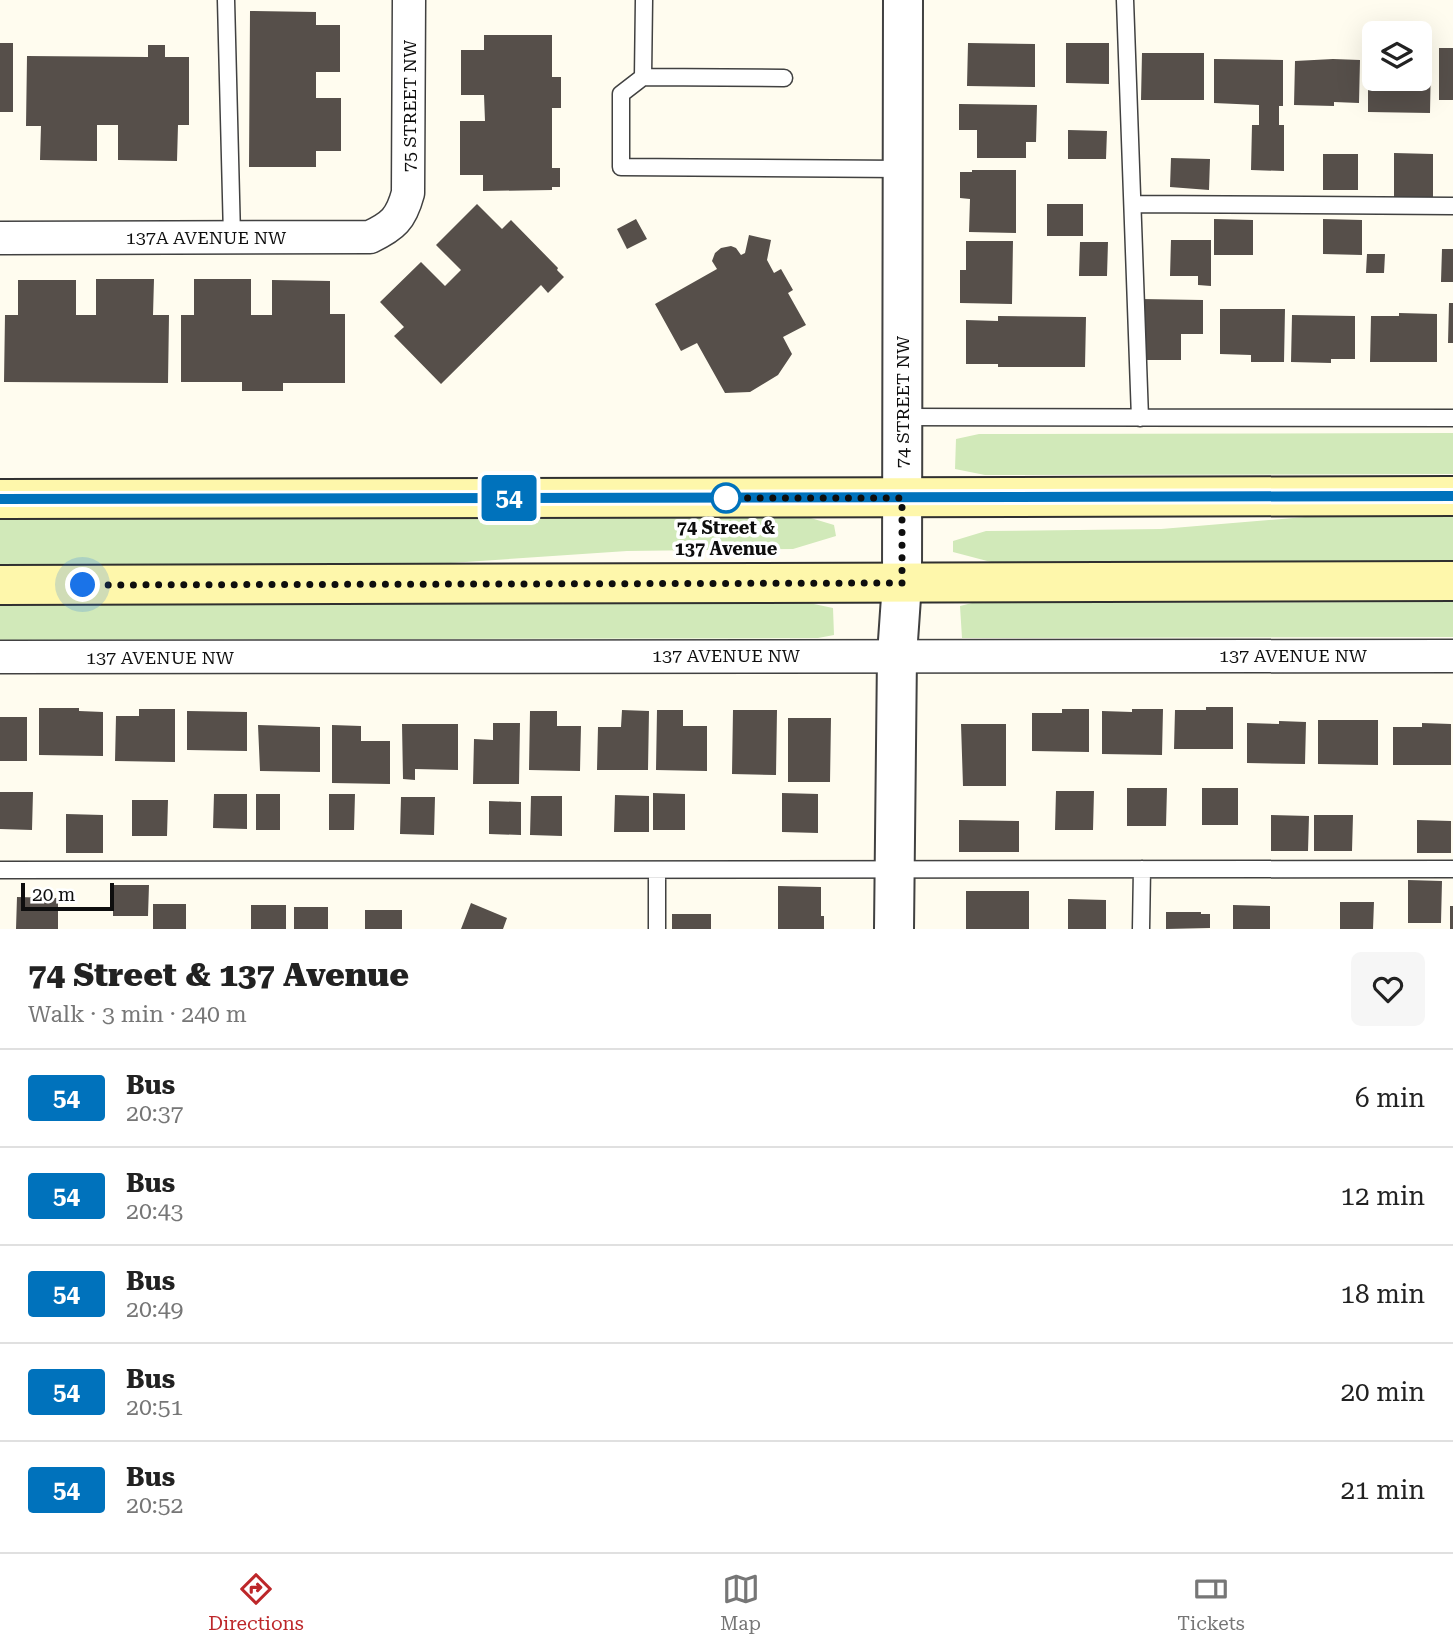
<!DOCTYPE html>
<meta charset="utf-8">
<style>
:root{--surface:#fff;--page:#f6f6f6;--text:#222;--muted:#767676;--line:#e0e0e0;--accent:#bd272a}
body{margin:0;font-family:"Roboto Serif",serif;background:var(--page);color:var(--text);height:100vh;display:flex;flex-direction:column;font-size:26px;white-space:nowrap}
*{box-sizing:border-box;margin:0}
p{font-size:23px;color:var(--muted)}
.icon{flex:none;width:38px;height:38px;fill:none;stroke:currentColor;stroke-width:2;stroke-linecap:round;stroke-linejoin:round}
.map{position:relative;height:929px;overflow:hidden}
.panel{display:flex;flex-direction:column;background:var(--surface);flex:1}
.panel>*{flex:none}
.badge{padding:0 14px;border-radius:5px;font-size:24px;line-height:46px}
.tools{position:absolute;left:1362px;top:21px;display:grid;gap:14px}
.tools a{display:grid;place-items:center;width:70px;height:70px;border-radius:10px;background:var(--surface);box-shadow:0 7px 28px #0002;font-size:35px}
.scale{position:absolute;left:21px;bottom:18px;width:93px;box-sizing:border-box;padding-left:7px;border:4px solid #0e0e0e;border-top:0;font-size:19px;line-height:24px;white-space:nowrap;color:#0e0e0e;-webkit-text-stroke:5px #fff;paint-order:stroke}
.you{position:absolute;width:35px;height:35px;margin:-18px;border:5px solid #fff;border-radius:50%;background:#1a73e8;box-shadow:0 0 0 10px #1a73e833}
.map>.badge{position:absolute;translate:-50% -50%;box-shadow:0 0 0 4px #fff}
.round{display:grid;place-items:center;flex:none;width:74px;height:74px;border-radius:10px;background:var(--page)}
.overview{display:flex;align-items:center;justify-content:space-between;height:119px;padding:0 28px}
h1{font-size:33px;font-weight:800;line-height:52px}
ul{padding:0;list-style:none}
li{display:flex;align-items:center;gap:21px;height:98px;padding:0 28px;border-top:2px solid var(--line)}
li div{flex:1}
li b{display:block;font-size:26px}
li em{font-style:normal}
li .badge{min-width:77px;font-weight:700;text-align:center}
.tabs{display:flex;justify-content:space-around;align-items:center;height:98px;border-top:2px solid var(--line);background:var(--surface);font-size:19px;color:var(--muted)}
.tabs a{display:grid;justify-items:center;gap:4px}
.tabs .active{color:var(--accent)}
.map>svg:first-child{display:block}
.green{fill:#d1e9b9}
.building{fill:#564f4a}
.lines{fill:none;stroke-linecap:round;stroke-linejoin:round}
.service-casing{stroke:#414141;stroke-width:19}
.minor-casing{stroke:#414141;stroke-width:35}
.tertiary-casing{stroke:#414141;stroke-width:42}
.secondary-casing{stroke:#303030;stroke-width:42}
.service{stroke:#fff;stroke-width:16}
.minor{stroke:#fff;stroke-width:32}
.tertiary{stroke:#fff;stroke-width:38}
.secondary{stroke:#fef7ab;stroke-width:38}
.line-casing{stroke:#fff;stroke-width:16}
.line{stroke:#0072bc;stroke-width:10}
.walk{stroke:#0e0e0e;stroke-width:7;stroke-dasharray:0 12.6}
.stop-dot{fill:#fff;stroke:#0072bc;stroke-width:3.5}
.labels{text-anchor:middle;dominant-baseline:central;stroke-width:7;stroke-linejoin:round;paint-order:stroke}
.street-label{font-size:18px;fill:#0e0e0e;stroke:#fff}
.stop-label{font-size:18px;font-weight:bold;fill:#0e0e0e;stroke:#fff}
</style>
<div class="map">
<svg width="1453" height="929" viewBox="0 0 1453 929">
<rect width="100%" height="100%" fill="#fffcef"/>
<path class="green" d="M 1453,433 L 1453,474 L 985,475 L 955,469 L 956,439 L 979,434 Z
M 804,516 L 834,525 L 836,536 L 793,549 L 627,551 L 436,564 L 0,564 L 0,518 Z
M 1317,516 L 1453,516 L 1453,561 L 991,562 L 953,552 L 953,541 L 986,531 L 1161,529 Z
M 1453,602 L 1453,637 L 962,638 L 960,606 L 972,603 Z
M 809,603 L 833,608 L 834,635 L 818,638 L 0,640 L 0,605 Z"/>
<path class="building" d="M 250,11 L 316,12 L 316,25 L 340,25 L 340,72 L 316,72 L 316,98 L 341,98 L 341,151 L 316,151 L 316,167 L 249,167 Z
M 484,35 L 552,35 L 552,77 L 561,77 L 561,108 L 552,108 L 552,168 L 560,168 L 560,187 L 552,187 L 552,190 L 483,191 L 483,175 L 460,175 L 460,121 L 485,121 L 484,95 L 461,95 L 461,50 L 484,50 Z
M 0,43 L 13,43 L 13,112 L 0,112 Z
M 968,43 L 1035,44 L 1035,87 L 967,86 Z
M 1066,43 L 1109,43 L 1109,84 L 1066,83 Z
M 148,45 L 165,45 L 165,57 L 189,57 L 189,125 L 178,125 L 177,161 L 118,160 L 118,125 L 97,125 L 97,161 L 40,160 L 41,126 L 26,126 L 27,56 L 148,57 Z
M 1439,48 L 1453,48 L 1453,100 L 1439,100 Z
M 1142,53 L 1204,53 L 1204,100 L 1141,100 Z
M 1419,58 L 1431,58 L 1430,113 L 1368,112 L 1368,68 L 1374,68 L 1374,79 L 1419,79 Z
M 1214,59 L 1283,60 L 1283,106 L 1279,106 L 1279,125 L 1284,125 L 1284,171 L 1251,170 L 1252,125 L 1259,125 L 1259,105 L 1214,103 Z
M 1333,59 L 1360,60 L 1359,103 L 1334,102 L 1334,106 L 1294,105 L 1295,61 Z
M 959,104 L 1037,105 L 1036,142 L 1026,142 L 1026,158 L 977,158 L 977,130 L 959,130 Z
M 1068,130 L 1107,131 L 1106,159 L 1068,159 Z
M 1394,153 L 1433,154 L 1433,197 L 1394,197 Z
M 1323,154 L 1358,154 L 1358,190 L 1323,190 Z
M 1171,158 L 1210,159 L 1209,190 L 1170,187 Z
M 972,170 L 1016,170 L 1016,233 L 969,232 L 970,199 L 960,198 L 960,172 L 972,172 Z
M 477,204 L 502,229 L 511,220 L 558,268 L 557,270 L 564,277 L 548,293 L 541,285 L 441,384 L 394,336 L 404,327 L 380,302 L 421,262 L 445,286 L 461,270 L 436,245 Z
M 1047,204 L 1083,204 L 1083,236 L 1047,236 Z
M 636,219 L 647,239 L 627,249 L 617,229 Z
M 1214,219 L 1253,220 L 1253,255 L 1214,255 Z
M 1323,219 L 1362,220 L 1362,255 L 1323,254 Z
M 749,235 L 771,240 L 767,260 L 774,273 L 781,269 L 793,290 L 788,293 L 806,325 L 783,337 L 792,354 L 778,375 L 750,392 L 725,393 L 697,343 L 681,351 L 655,304 L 717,269 L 712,261 L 715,253 L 721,248 L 731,246 L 736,248 L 741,255 L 745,253 Z
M 1171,240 L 1211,240 L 1211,286 L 1198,285 L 1198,276 L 1170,276 Z
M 966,241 L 1013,241 L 1012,304 L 960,303 L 960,270 L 966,270 Z
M 1080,242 L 1108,242 L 1107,276 L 1079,276 Z
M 1442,249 L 1453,249 L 1453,282 L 1441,282 Z
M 1367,254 L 1385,254 L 1384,273 L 1366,273 Z
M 96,279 L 154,279 L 153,315 L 169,315 L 168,383 L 4,382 L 5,315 L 18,315 L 18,280 L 76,280 L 76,315 L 96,315 Z
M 194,279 L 251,279 L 251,315 L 272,315 L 272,280 L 330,281 L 330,314 L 345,314 L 345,383 L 283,383 L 283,391 L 242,391 L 242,382 L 181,382 L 181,315 L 194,315 Z
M 1141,299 L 1203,300 L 1203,334 L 1181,334 L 1181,360 L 1141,360 Z
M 1449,303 L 1453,303 L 1453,343 L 1448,343 Z
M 1220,309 L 1285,309 L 1284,362 L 1251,362 L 1251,355 L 1220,354 Z
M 1399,313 L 1437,314 L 1437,362 L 1370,362 L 1371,316 L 1399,316 Z
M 1292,315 L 1355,316 L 1355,359 L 1331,359 L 1331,363 L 1291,362 Z
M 998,316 L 1086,317 L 1085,367 L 998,367 L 998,364 L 966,364 L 966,320 L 998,321 Z
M 1206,707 L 1233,707 L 1233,749 L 1174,749 L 1175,710 L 1206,710 Z
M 39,708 L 79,708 L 79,711 L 103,712 L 103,756 L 39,755 Z
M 139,709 L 175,709 L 175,762 L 115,761 L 116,716 L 139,716 Z
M 1062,709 L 1089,709 L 1089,752 L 1032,751 L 1032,713 L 1062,713 Z
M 1132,709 L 1163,709 L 1162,755 L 1102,754 L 1102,711 L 1132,712 Z
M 622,710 L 649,711 L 648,770 L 597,770 L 598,727 L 621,727 Z
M 657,710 L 683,710 L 683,726 L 707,726 L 707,771 L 656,770 Z
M 733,710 L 777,710 L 776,775 L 732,774 Z
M 187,711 L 247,712 L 247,751 L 187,750 Z
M 530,711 L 557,711 L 557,726 L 581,726 L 580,771 L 529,770 Z
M 0,717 L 27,717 L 27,761 L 0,761 Z
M 788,718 L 831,718 L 830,782 L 788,782 Z
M 1318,720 L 1378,720 L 1378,765 L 1318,764 Z
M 1279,721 L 1306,722 L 1305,764 L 1247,763 L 1247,723 L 1279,724 Z
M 493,723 L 520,723 L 519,784 L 473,784 L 474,739 L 493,740 Z
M 1422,723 L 1451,724 L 1451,765 L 1393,765 L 1393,727 L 1422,727 Z
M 402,724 L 458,724 L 458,770 L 415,769 L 415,780 L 403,779 Z
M 961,724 L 1006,724 L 1006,786 L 963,786 Z
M 258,725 L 320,727 L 320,772 L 260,771 Z
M 332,725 L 361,726 L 361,741 L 390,741 L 390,784 L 332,783 Z
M 1127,788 L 1167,788 L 1166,826 L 1127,826 Z
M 1202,788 L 1238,788 L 1238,825 L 1202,825 Z
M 1056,791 L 1094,791 L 1093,830 L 1055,830 Z
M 0,792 L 33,792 L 32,830 L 0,829 Z
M 653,793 L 685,794 L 685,830 L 653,830 Z
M 782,793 L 818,794 L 818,833 L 782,832 Z
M 214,794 L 247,794 L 247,829 L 213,828 Z
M 256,794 L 280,794 L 280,830 L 256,830 Z
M 329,794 L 355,794 L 354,830 L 329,830 Z
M 615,795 L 649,796 L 649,832 L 614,832 Z
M 531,796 L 562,796 L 562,836 L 530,835 Z
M 401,797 L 435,797 L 434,835 L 400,834 Z
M 132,800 L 168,800 L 167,836 L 132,836 Z
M 489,801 L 521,802 L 521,835 L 489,834 Z
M 66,814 L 103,815 L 103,853 L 66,853 Z
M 1271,815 L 1309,816 L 1308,851 L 1271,851 Z
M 1314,815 L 1353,815 L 1352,851 L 1314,851 Z
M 959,820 L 1019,821 L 1019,852 L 959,852 Z
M 1417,820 L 1451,821 L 1451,853 L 1417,853 Z
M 1408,880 L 1442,881 L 1441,923 L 1408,923 Z
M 113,885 L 149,885 L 148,916 L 113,916 Z
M 778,886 L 821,887 L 821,916 L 824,916 L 824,929 L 778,929 Z
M 966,891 L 1029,891 L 1029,929 L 966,929 Z
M 17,897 L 58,898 L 58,929 L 16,929 Z
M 1068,899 L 1106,900 L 1106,929 L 1068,929 Z
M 1340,902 L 1374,902 L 1373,929 L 1340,929 Z
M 471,903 L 507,918 L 503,929 L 461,929 Z
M 153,904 L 186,904 L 186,929 L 153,929 Z
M 251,905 L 286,905 L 286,929 L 251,929 Z
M 1233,905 L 1270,906 L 1270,929 L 1233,929 Z
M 1450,906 L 1453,906 L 1453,929 L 1450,929 Z
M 294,907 L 328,907 L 328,929 L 294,929 Z
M 365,910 L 402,910 L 402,929 L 365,929 Z
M 1166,912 L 1201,912 L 1201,914 L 1210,914 L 1210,928 L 1166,929 Z
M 672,914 L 711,914 L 711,929 L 672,929 Z"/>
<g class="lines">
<g class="service-casing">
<path id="service" d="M 226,0 L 232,236
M 644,0 L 643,77 L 784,78
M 1125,0 L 1140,418
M 643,77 L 621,94 L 621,167 L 903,169
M 1133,204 L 1453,206
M 902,417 L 1453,418
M 0,870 L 1453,869
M 657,929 L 657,870
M 1141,929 L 1142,869"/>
</g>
<g class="minor-casing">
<path id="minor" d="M 0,238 L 370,237 C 393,226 401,219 408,193 L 409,0
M 0,657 L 1453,656"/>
</g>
<g class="tertiary-casing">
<path id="tertiary" d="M 894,929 L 897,655 L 902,583 L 903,0"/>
</g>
<g class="secondary-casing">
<path id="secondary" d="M 0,499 L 1453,496
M 0,585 L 1453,581"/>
</g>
<use href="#service" class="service"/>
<use href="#minor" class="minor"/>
<use href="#tertiary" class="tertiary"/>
<use href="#secondary" class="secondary"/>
</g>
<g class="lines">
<g class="line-casing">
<path id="line" d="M 0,499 L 1453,496"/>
</g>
<use href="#line" class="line"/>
<path class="walk" d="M 83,585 L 902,583 L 902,498 L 720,498 L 726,498"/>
</g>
<circle class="stop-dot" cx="726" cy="498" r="14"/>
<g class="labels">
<g class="street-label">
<text transform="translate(409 106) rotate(-90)">75 STREET NW</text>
<text x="206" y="237">137A AVENUE NW</text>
<text transform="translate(902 402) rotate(-90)">74 STREET NW</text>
<text x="726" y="655">137 AVENUE NW</text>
<text x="1293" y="655">137 AVENUE NW</text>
<text x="160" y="657">137 AVENUE NW</text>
</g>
<g class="stop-label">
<text x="726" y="527">74 Street &amp;<tspan x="726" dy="21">137 Avenue</tspan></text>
</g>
</g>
</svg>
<div class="tools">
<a><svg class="icon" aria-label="layers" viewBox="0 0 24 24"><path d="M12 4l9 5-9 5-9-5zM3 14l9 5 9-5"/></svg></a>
</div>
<div class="scale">20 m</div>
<div class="you" style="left:83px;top:585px"></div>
<b class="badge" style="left:509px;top:498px;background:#0072bc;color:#fff">54</b>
</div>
<section class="panel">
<div class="overview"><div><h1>74 Street &amp; 137 Avenue</h1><p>Walk · 3 min · 240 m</p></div><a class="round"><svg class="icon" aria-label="heart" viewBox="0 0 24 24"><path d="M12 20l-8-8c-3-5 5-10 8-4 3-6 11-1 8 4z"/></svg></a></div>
<ul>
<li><span class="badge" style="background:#0072bc;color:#fff">54</span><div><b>Bus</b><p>20:37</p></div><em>6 min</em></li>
<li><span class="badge" style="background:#0072bc;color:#fff">54</span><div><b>Bus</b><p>20:43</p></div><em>12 min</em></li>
<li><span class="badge" style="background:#0072bc;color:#fff">54</span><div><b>Bus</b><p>20:49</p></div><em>18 min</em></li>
<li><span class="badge" style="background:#0072bc;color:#fff">54</span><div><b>Bus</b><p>20:51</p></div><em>20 min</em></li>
<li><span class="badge" style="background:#0072bc;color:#fff">54</span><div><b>Bus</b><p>20:52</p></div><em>21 min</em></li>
</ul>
</section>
<nav class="tabs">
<a class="active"><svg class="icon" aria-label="directions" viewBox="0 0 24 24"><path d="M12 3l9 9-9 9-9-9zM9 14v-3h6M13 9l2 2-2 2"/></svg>Directions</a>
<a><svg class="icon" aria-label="map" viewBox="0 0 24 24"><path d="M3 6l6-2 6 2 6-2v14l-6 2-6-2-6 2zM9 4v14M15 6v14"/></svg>Map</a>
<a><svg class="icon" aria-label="tickets" viewBox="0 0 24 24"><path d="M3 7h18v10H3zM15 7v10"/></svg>Tickets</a>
</nav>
